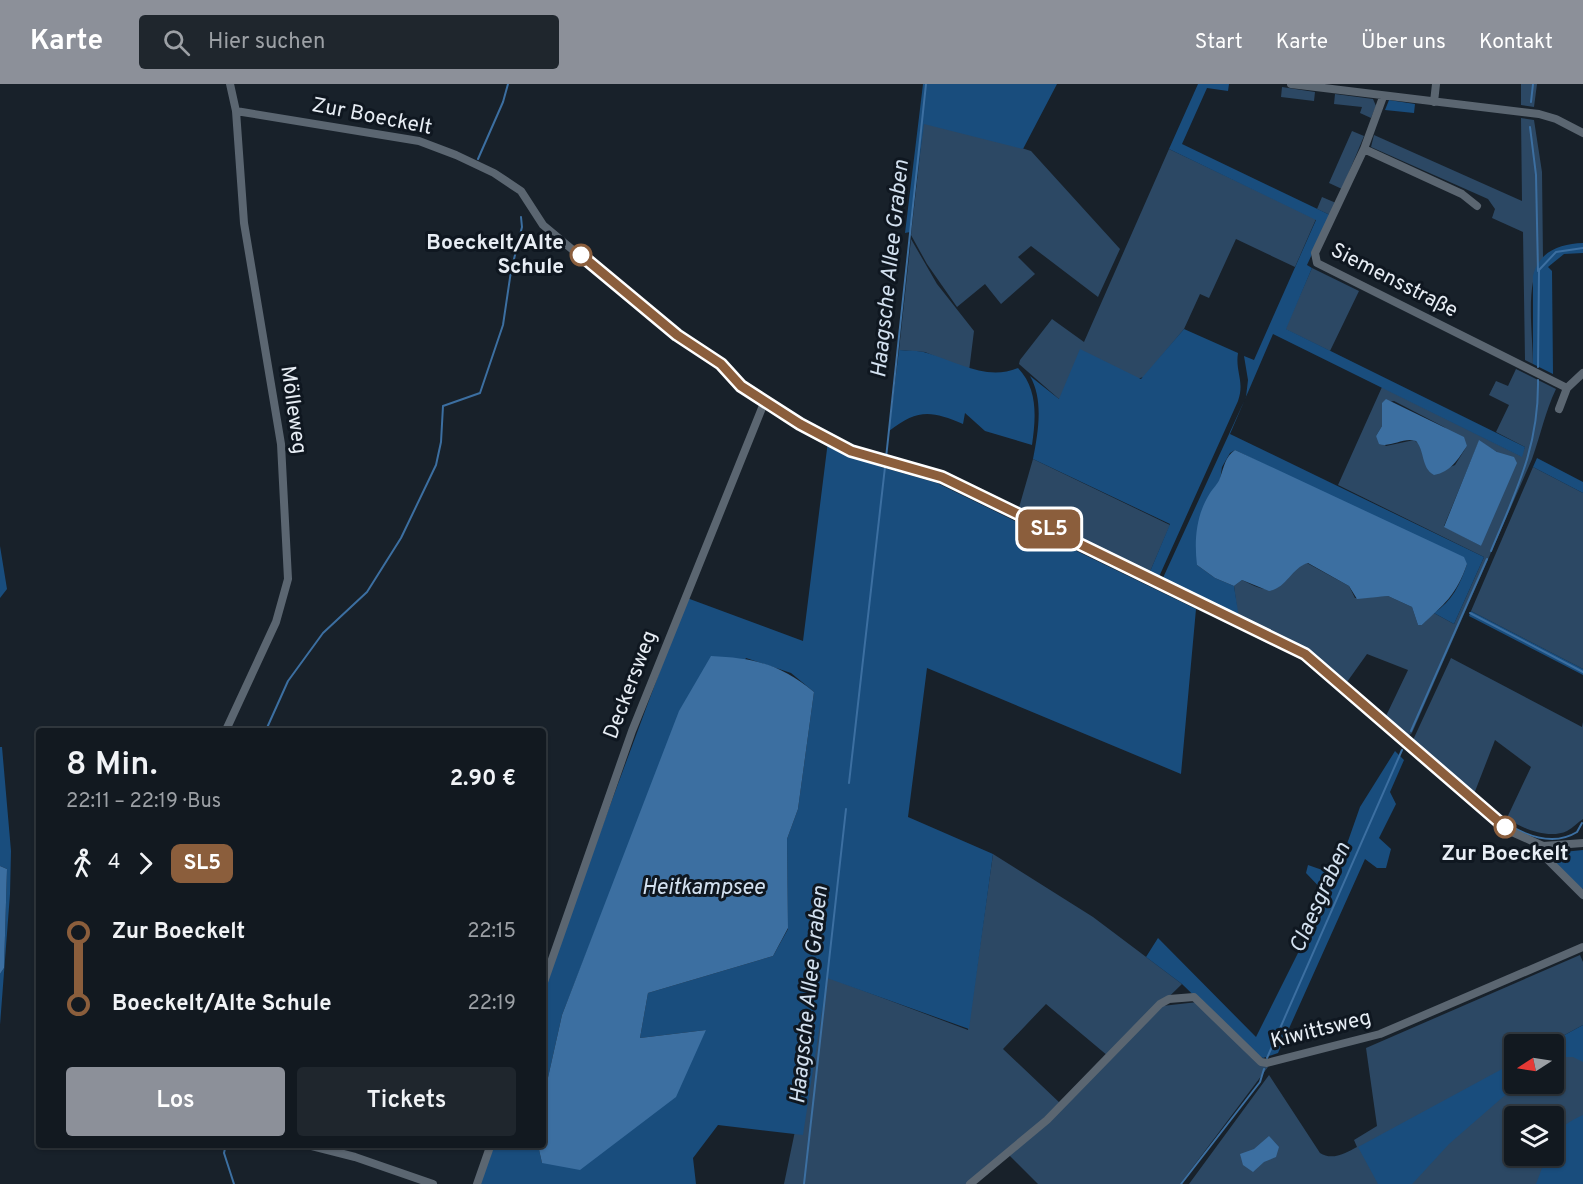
<!DOCTYPE html>
<html lang="de">
<meta charset="utf-8">
<style>
:root{--surface:#121920;--page:#1f262d;--text:#f1f3f6;--muted:#9ca0a5;--line:#31383e;--accent:#8c9099}
body{margin:0;font-family:Overpass,sans-serif;background:var(--page);color:var(--text);height:100vh;display:flex;flex-direction:column;font-size:22px;white-space:nowrap}
*{box-sizing:border-box;margin:0}
p{font-size:20px;color:var(--muted)}
.icon{flex:none;width:33px;height:33px;fill:none;stroke:currentColor;stroke-width:2;stroke-linecap:round;stroke-linejoin:round}
.map{position:relative;flex:1;overflow:hidden}
.side{position:absolute;left:36px;top:644px;width:510px;height:420px;display:flex;flex-direction:column;background:var(--surface);border-radius:6px;box-shadow:0 2px 4px #0004,0 0 0 2px var(--line)}
.side>*{flex:none}
.badge{padding:0 12px;border-radius:9px;font-size:21px;line-height:39px}
.needle{width:39px;rotate:258deg}
.controls{position:absolute;left:1504px;top:950px;display:grid;gap:12px}
.controls a{display:grid;place-items:center;width:60px;height:60px;border-radius:6px;background:var(--surface);box-shadow:0 2px 4px #0004,0 0 0 2px var(--line);font-size:30px}
.map>.badge{position:absolute;translate:-50% -50%;box-shadow:0 0 0 3px #fff}
.legs{display:flex;align-items:center;gap:9px;height:66px;padding:0 30px;font-size:20px}
.legs p{margin-inline-start:auto}
.summary{display:flex;align-items:center;justify-content:space-between;height:102px;padding:0 30px}
h1{font-size:33px;font-weight:600;line-height:45px}
.button{display:flex;gap:12px;margin-top:auto;padding:12px 30px}
.button a{flex:1;height:69px;border-radius:6px;background:var(--accent);color:#fff;font-size:24px;font-weight:600;line-height:69px;text-align:center}
.button a+a{background:var(--page);color:var(--text)}
ul{padding:0 30px;list-style:none}
li{display:flex;align-items:center;gap:21px;height:72px;font-size:22px}
li i{display:grid;place-items:center;width:9px;height:100%;margin:0 8px;background:currentColor}
li i::after{content:'';width:15px;height:15px;margin:-8px;border:4px solid;border-radius:50%;background:var(--surface)}
li p{margin-inline-start:auto}
li:first-child i{background:linear-gradient(#0000 50%,currentColor 0)}
li:last-child i{background:linear-gradient(currentColor 50%,#0000 0)}
header{display:flex;align-items:center;gap:36px;box-sizing:border-box;height:84px;padding:0 30px;background:var(--accent);color:#fff}
header strong{font-size:28px}
nav{display:flex;gap:33px;margin-inline-start:auto;font-size:21px}
.search{width:420px;height:54px;background:var(--page);display:flex;align-items:center;gap:15px;box-sizing:border-box;padding:0 21px;border-radius:6px;color:var(--muted);font-size:22px}
.map>svg:first-child{display:block}
.green{fill:#2c4864;fill-rule:evenodd}
.forest{fill:#194d7d}
.water{fill:#3c6fa1}
.lines{fill:none;stroke-linecap:round;stroke-linejoin:round}
.stream{stroke:#3c6fa1;stroke-width:2}
.minor{stroke:#5b6671;stroke-width:8}
.line-1-casing{stroke:#fff;stroke-width:14}
.line-1{stroke:#8b5e3c;stroke-width:9}
.stop-1-dot{fill:#fff;stroke:#8b5e3c;stroke-width:3}
.labels{text-anchor:middle;dominant-baseline:central;stroke-width:6;stroke-linejoin:round;paint-order:stroke}
.street-label{font-size:21px;fill:#e7edf4;stroke:#0f1720}
.stop-label{font-size:21px;font-weight:bold;fill:#e7edf4;stroke:#0f1720;text-anchor:end}
.water-label{font-size:22px;font-style:italic;fill:#d3e1f0;stroke:#0f1720}
</style>
<header>
<strong>Karte</strong>
<div class="search"><svg class="icon" aria-label="search" viewBox="0 0 24 24"><circle cx="10" cy="10" r="6"/><path d="M15 15l6 6"/></svg>Hier suchen</div>
<nav><a>Start</a><a>Karte</a><a>Über uns</a><a>Kontakt</a></nav>
</header>
<div class="map">
<svg width="1583" height="1100" viewBox="0 0 1583 1100">
<rect width="100%" height="100%" fill="#18212a"/>
<path class="green" d="M 1521,0 L 1537,0 L 1534,23 L 1521,21 Z
M 1282,3 L 1315,8 L 1314,17 L 1281,13 Z
M 1335,10 L 1373,15 L 1376,22 L 1371,34 L 1360,29 L 1362,23 L 1334,20 Z
M 924,34 L 1031,67 L 1120,165 L 1098,213 L 1031,162 L 1018,173 L 1035,190 L 1001,220 L 985,200 L 957,223 L 927,180 L 911,151 Z
M 1521,34 L 1534,36 L 1542,88 L 1543,174 C 1524,196 1533,251 1533,280 L 1525,276 L 1523,148 L 1492,134 L 1495,125 L 1488,115 L 1371,63 L 1374,51 L 1522,117 Z
M 1352,47 L 1364,52 L 1342,105 L 1329,99 Z
M 1169,65 L 1316,135 L 1295,183 L 1236,155 L 1209,214 L 1200,210 L 1184,245 L 1144,293 L 1059,315 L 1019,280 L 1020,276 L 1052,235 L 1084,258 Z
M 1322,113 L 1336,119 L 1330,131 L 1317,125 Z
M 911,155 L 937,200 L 974,247 L 969,287 L 925,268 L 899,266 Z
M 1312,184 L 1359,207 L 1330,267 L 1285,245 Z
M 1516,285 L 1556,305 C 1545,328 1541,350 1532,375 L 1412,649 L 1407,653 L 1316,575 L 1314,570 L 1238,533 L 1234,502 L 1242,496 C 1289,521 1275,489 1307,479 L 1349,502 L 1355,514 L 1388,512 L 1412,523 L 1418,541 L 1422,541 L 1434,529 L 1454,540 L 1484,473 L 1338,401 L 1382,303 L 1521,372 L 1525,363 L 1496,348 L 1509,321 L 1489,311 L 1496,297 L 1508,302 ZM 1394,317 L 1444,343 L 1467,362 L 1455,381 L 1448,384 L 1414,356 L 1386,362 L 1376,352 L 1382,342 L 1382,319 ZM 1479,357 L 1497,368 L 1481,462 L 1444,442 ZM 1367,570 L 1408,586 L 1386,632 L 1347,598 Z
M 1033,375 L 1170,441 L 1149,490 L 1018,427 Z
M 1533,383 L 1583,409 L 1583,585 L 1471,527 Z
M 1451,574 L 1582,643 L 1583,638 L 1583,735 C 1578,738 1573,744 1567,747 C 1550,755 1525,746 1510,736 L 1505,738 L 1531,683 L 1495,656 L 1474,710 L 1413,656 Z
M 993,770 L 1093,833 L 1182,900 L 1108,972 L 1046,920 L 1003,965 L 1061,1020 L 968,1100 L 784,1100 L 827,893 L 968,946 Z
M 1580,871 L 1583,878 L 1583,941 L 1548,960 L 1515,960 L 1515,999 L 1554,999 L 1554,966 L 1583,973 L 1583,1038 L 1551,1100 L 1189,1100 L 1269,991 L 1320,1069 C 1332,1077 1346,1069 1357,1063 L 1354,1056 L 1377,1042 L 1366,964 ZM 1515,1032 L 1554,1032 L 1554,1071 L 1515,1071 Z
M 1198,918 L 1248,968 L 1268,983 L 1180,1100 L 1038,1100 L 1008,1070 L 1162,922 Z"/>
<path class="forest" d="M 923,0 L 1057,0 L 1023,65 L 924,40 L 910,148 L 905,149 Z
M 1198,0 L 1229,0 L 1228,7 L 1207,4 L 1182,60 L 1330,131 L 1307,181 L 1312,184 L 1286,245 L 1525,363 L 1522,373 L 1273,250 L 1230,350 L 1484,473 L 1454,540 L 1434,529 C 1452,517 1460,501 1467,480 L 1235,366 L 1230,369 L 1222,383 L 1220,396 L 1206,418 L 1197,481 L 1215,494 L 1234,502 L 1239,534 L 1162,496 L 1246,313 L 1248,296 L 1244,272 L 1254,276 L 1316,136 L 1169,65 Z
M 1389,16 L 1415,20 L 1414,29 L 1385,26 Z
M 1583,159 L 1583,169 L 1564,170 L 1548,183 L 1552,187 L 1553,290 L 1533,280 L 1533,192 C 1539,167 1560,160 1583,159 Z
M 1184,245 L 1238,269 C 1235,288 1245,297 1238,317 L 1158,495 L 1149,490 L 1170,440 L 1033,375 C 1038,349 1044,316 1030,292 L 1059,315 L 1080,265 L 1141,295 Z
M 899,266 C 908,267 918,266 927,269 C 960,279 987,297 1018,284 C 1038,305 1036,333 1032,361 L 985,347 L 965,329 L 963,340 C 931,326 917,325 889,347 Z
M 828,357 L 881,383 L 937,399 L 1196,525 L 1181,690 L 927,584 L 908,733 L 993,770 L 969,945 L 827,894 L 803,1051 L 718,1041 L 693,1074 L 696,1100 L 477,1100 L 489,1061 L 538,1061 L 542,1079 L 706,946 L 640,954 L 648,909 L 773,872 L 788,845 L 787,755 L 798,725 L 814,608 L 791,589 L 746,574 L 615,796 L 562,931 L 543,1016 L 543,902 L 687,514 L 803,557 Z
M 1537,374 L 1583,398 L 1583,409 L 1533,383 Z
M 0,462 L 7,505 L 0,514 Z
M 1471,527 L 1583,585 L 1583,591 L 1469,532 Z
M 0,663 L 2,663 L 11,767 L 10,810 L 0,941 L 0,890 L 4,884 L 7,785 L 0,782 Z
M 1395,667 L 1404,676 L 1390,708 L 1396,720 L 1379,754 L 1391,765 L 1386,784 L 1377,784 L 1365,775 L 1278,969 L 1263,974 L 1252,968 L 1182,900 L 1146,873 L 1158,854 L 1256,953 L 1327,811 L 1306,789 L 1308,781 L 1328,788 L 1334,778 L 1341,777 L 1360,723 Z
M 1583,766 L 1583,805 L 1577,803 L 1549,773 L 1553,769 Z
M 1583,941 L 1583,978 L 1573,973 L 1554,973 L 1554,960 L 1548,960 Z
M 1515,978 L 1515,999 L 1519,999 L 1449,1060 L 1415,1097 L 1412,1100 L 1378,1100 L 1358,1063 Z
M 1583,1031 L 1583,1100 L 1536,1100 L 1547,1071 L 1554,1071 C 1554,1046 1562,1041 1583,1031 Z"/>
<path class="water" d="M 1386,315 L 1464,353 L 1467,362 C 1458,375 1451,388 1434,391 C 1421,384 1425,367 1416,357 C 1403,353 1391,364 1379,360 L 1376,352 L 1382,342 L 1382,319 Z
M 1479,356 L 1497,368 L 1514,373 L 1517,379 L 1481,462 L 1444,443 Z
M 1235,366 L 1464,473 L 1467,480 C 1456,512 1444,520 1422,541 L 1418,541 L 1412,523 L 1388,512 L 1357,515 L 1349,502 L 1308,479 C 1291,484 1287,504 1269,507 L 1242,496 L 1234,502 L 1215,494 L 1197,481 C 1194,456 1196,431 1210,409 C 1213,404 1218,400 1220,394 C 1224,383 1225,373 1235,366 Z
M 711,572 C 754,574 780,580 814,608 L 798,725 L 787,755 L 788,844 L 773,872 L 648,909 L 640,954 L 706,946 L 676,1013 L 580,1086 L 542,1079 L 538,1061 L 543,1060 L 543,1016 L 562,931 L 679,627 Z
M 0,782 L 7,785 L 4,884 L 0,890 Z
M 1269,1052 L 1279,1063 L 1276,1073 L 1264,1078 L 1253,1088 L 1243,1081 L 1240,1070 L 1254,1065 Z"/>
<g class="lines">
<path class="stream" d="M 1531,18 L 1533,0
M 1530,43 L 1536,91 L 1538,187
M 478,75 L 503,18 L 508,0
M 1538,283 L 1539,186 L 1556,168 L 1583,164
M 886,374 L 926,0
M 1491,467 C 1516,407 1539,363 1538,296
M 1470,529 L 1583,588
M 266,646 L 288,597 L 323,549 L 367,508 L 401,454 L 436,381 L 441,358 L 443,322 L 480,309 L 503,241 L 511,187 L 522,143 L 521,133
M 1411,647 L 1487,475
M 849,699 L 885,383
M 1514,744 C 1533,754 1556,761 1577,748 L 1582,739
M 1267,974 L 1402,666
M 226,1060 L 224,1069 L 234,1100
M 804,1100 L 846,725
M 1181,1100 L 1260,998 L 1264,985"/>
<path class="minor" d="M 1291,0 L 1539,30 L 1556,35 L 1583,49
M 1383,13 L 1364,65 L 1315,169 L 1317,179 L 1567,304
M 1434,18 L 1436,0
M 236,27 L 419,57 L 456,71 L 494,89 L 521,107 L 543,141 L 652,232 L 721,280 L 741,302 L 764,319 L 851,367 L 942,393 L 1305,570 L 1512,748 L 1543,762 L 1583,759
M 1364,65 L 1462,110 L 1477,122
M 1559,325 L 1567,304 L 1583,289
M 226,646 L 276,538 L 288,495 L 281,360 L 244,139 L 236,27 L 230,0
M 1543,762 L 1548,776 L 1583,811
M 543,901 L 632,647 L 764,319
M 304,1060 L 355,1073 L 433,1100
M 477,1100 L 491,1060
M 970,1100 L 1047,1036 L 1160,920 L 1169,915 L 1194,913 L 1261,978 L 1267,979 L 1380,950 L 1583,863"/>
</g>
<g class="lines">
<g class="line-1-casing">
<path id="line-1" d="M 581,171 L 677,251 L 721,280 L 741,302 L 800,340 L 851,367 L 942,393 L 1305,570 L 1505,743"/>
</g>
<use href="#line-1" class="line-1"/>
</g>
<g class="stop-1-dot">
<circle cx="581" cy="171" r="10"/>
<circle cx="1505" cy="743" r="10"/>
</g>
<g class="labels">
<g class="street-label">
<text transform="translate(372 33) rotate(11)">Zur Boeckelt</text>
<text transform="translate(1394 197) rotate(27)">Siemensstraße</text>
<text transform="translate(293 326) rotate(82)">Mölleweg</text>
<text transform="translate(631 601) rotate(-69)">Deckersweg</text>
<text transform="translate(1321 946) rotate(-14)">Kiwittsweg</text>
</g>
<g class="stop-label">
<text x="564" y="159">Boeckelt/Alte<tspan x="564" dy="24">Schule</tspan></text>
<text x="1505" y="770" text-anchor="middle">Zur Boeckelt</text>
</g>
<g class="water-label">
<text transform="translate(891 185) rotate(-84)">Haagsche Allee Graben</text>
<text x="703" y="804">Heitkampsee</text>
<text transform="translate(1321 814) rotate(-66)">Claesgraben</text>
<text transform="translate(810 911) rotate(-84)">Haagsche Allee Graben</text>
</g>
</g>
</svg>
<div class="controls">
<a><svg class="needle" viewBox="-14 -14 28 28"><path d="M0-13l5 13h-10z" fill="#e53935"/><path d="M0 13l5-13h-10z" fill="#9ca0a5"/></svg></a>
<a><svg class="icon" aria-label="layers" viewBox="0 0 24 24"><path d="M12 4l9 5-9 5-9-5zM3 14l9 5 9-5"/></svg></a>
</div>
<b class="badge" style="left:1049px;top:445px;background:#8b5e3c;color:#fff">SL5</b>
<section class="side">
<div class="summary"><div><h1>8 Min.</h1><p>22:11 – 22:19 · Bus</p></div><b>2.90 €</b></div>
<div class="legs"><svg class="icon" aria-label="walk" viewBox="0 0 24 24"><circle cx="13" cy="4" r="2"/><path d="M13 8l-2 6 4 7M11 14l-3 7M7 12l3-4h3l4 4"/></svg>4<svg class="icon" aria-label="forward" viewBox="0 0 24 24"><path d="M9 5l7 7-7 7"/></svg><b class="badge" style="background:#8b5e3c;color:#fff">SL5</b></div>
<ul>
<li><i style="color:#8b5e3c"></i><b>Zur Boeckelt</b><p>22:15</p></li>
<li><i style="color:#8b5e3c"></i><b>Boeckelt/Alte Schule</b><p>22:19</p></li>
</ul>
<div class="button"><a>Los</a><a>Tickets</a></div>
</section>
</div>
